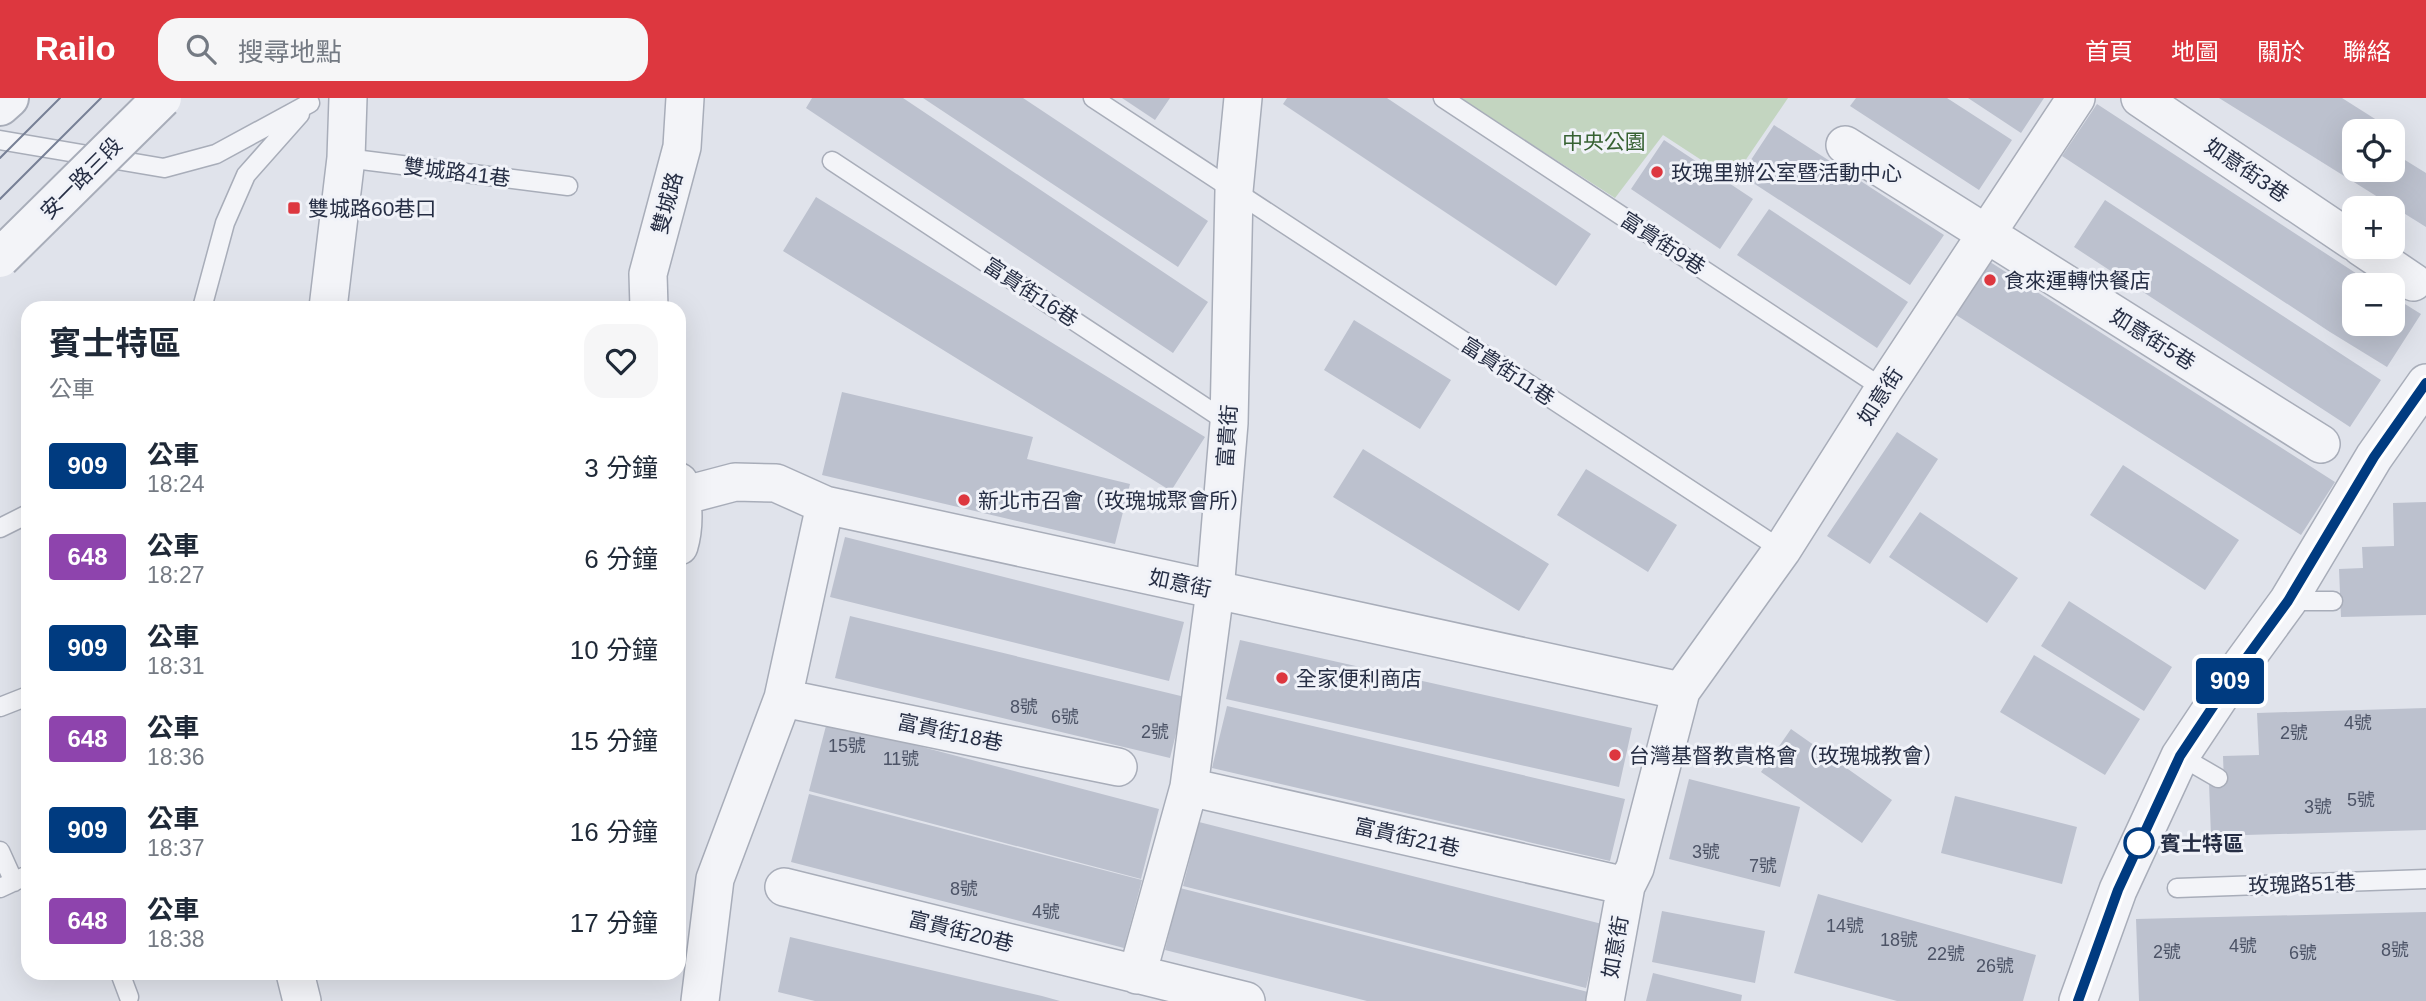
<!DOCTYPE html>
<html lang="zh-TW">
<meta charset="utf-8">
<style>
:root{--surface:#fff;--page:#f6f6f7;--text:#1f2937;--muted:#747a83;--accent:#dd373f}
body{margin:0;font-family:Arial,"Noto Sans TC",sans-serif;background:var(--page);color:var(--text);height:100vh;display:flex;flex-direction:column;font-size:26px;white-space:nowrap}
*{box-sizing:border-box;margin:0}
p{font-size:23px;color:var(--muted)}
.icon{flex:none;width:38px;height:38px;fill:none;stroke:currentColor;stroke-width:2;stroke-linecap:round;stroke-linejoin:round}
.map{position:relative;flex:1;overflow:hidden}
.side{position:absolute;left:21px;top:203px;width:665px;height:679px;display:flex;flex-direction:column;background:var(--surface);border-radius:21px;box-shadow:0 7px 28px #0002}
.side>*{flex:none}
.badge{padding:0 14px;border-radius:5px;font-size:24px;line-height:46px}
.tools{position:absolute;left:2342px;top:21px;display:grid;gap:14px}
.tools a{display:grid;place-items:center;width:63px;height:63px;border-radius:14px;background:var(--surface);box-shadow:0 7px 28px #0002;font-size:35px}
.map>.badge{position:absolute;translate:-50% -50%;box-shadow:0 0 0 4px #fff}
.round{display:grid;place-items:center;flex:none;width:74px;height:74px;border-radius:21px;background:var(--page)}
.headline{display:flex;align-items:center;justify-content:space-between;height:119px;padding:0 28px}
h1{font-size:33px;font-weight:700;line-height:52px}
ul{padding:0;list-style:none}
li{display:flex;align-items:center;gap:21px;height:91px;padding:0 28px}
li div{flex:1}
li b{display:block;font-size:26px}
li em{font-style:normal}
li .badge{min-width:77px;font-weight:700;text-align:center}
header{display:flex;align-items:center;gap:42px;box-sizing:border-box;height:98px;padding:0 35px;background:var(--accent);color:#fff}
header strong{font-size:33px}
nav{display:flex;gap:38px;margin-inline-start:auto;font-size:24px}
.search{width:490px;height:63px;background:var(--page);display:flex;align-items:center;gap:18px;box-sizing:border-box;padding:0 24px;border-radius:21px;color:var(--muted);font-size:26px}
.map>svg:first-child{display:block}
.green{fill:#c3d5c0}
.building{fill:#bcc1ce}
.lines{fill:none;stroke-linecap:round;stroke-linejoin:round}
.service-casing{stroke:#a8adb9;stroke-width:21}
.minor-casing{stroke:#a8adb9;stroke-width:40}
.tertiary-casing{stroke:#a8adb9;stroke-width:42}
.service{stroke:#f3f4f8;stroke-width:18}
.minor{stroke:#f3f4f8;stroke-width:37}
.tertiary{stroke:#f3f4f8;stroke-width:38}
.tram{stroke:#778096;stroke-width:2}
.tertiary-bridge-casing{stroke:#a8adb9;stroke-width:42;stroke-linecap:butt}
.tertiary-bridge{stroke:#f3f4f8;stroke-width:38}
.line-casing{stroke:#fff;stroke-width:16}
.line{stroke:#003b80;stroke-width:10}
.poi-dot{fill:#dd373f;stroke:#f0f2f8;stroke-width:2.5}
.stop-dot{fill:#fff;stroke:#003b80;stroke-width:3.5}
.labels{text-anchor:middle;dominant-baseline:central;stroke-width:6;stroke-linejoin:round;paint-order:stroke}
.number-label{font-size:18px;fill:#4c5366}
.park-label{font-size:21px;fill:#366132;stroke:#f0f2f8}
.street-label{font-size:21px;fill:#262e44;stroke:#f0f2f8}
.poi-label{font-size:21px;fill:#262e44;stroke:#f0f2f8;text-anchor:start}
.stop-label{font-size:21px;font-weight:bold;fill:#262e44;stroke:#f0f2f8;text-anchor:start}
</style>
<header>
<strong>Railo</strong>
<div class="search"><svg class="icon" aria-label="search" viewBox="0 0 24 24"><circle cx="10" cy="10" r="6"/><path d="M15 15l6 6"/></svg>搜尋地點</div>
<nav><a>首頁</a><a>地圖</a><a>關於</a><a>聯絡</a></nav>
</header>
<div class="map">
<svg width="2426" height="903" viewBox="0 0 2426 903">
<rect width="100%" height="100%" fill="#e0e3eb"/>
<path class="green" d="M 1460,0 L 1788,0 L 1732,82 L 1663,37 L 1615,100 Z"/>
<path class="building" d="M 812,0 L 903,0 L 1208,204 L 1173,255 L 806,10 Z
M 923,0 L 1023,0 L 1208,123 L 1178,169 Z
M 1122,0 L 1170,0 L 1155,22 Z
M 1287,0 L 1387,0 L 1591,136 L 1556,188 L 1283,6 Z
M 1856,0 L 1947,0 L 2012,42 L 1979,92 L 1850,8 Z
M 1968,0 L 2044,0 L 2021,35 Z
M 2219,0 L 2342,0 L 2402,38 L 2392,53 L 2392,33 L 2354,33 L 2354,72 L 2392,72 L 2392,54 L 2426,75 L 2426,129 Z
M 2097,6 L 2374,187 L 2354,187 L 2354,226 L 2392,226 L 2392,198 L 2421,216 L 2387,269 L 2330,234 L 2062,58 Z
M 1774,27 L 1944,137 L 1910,187 L 1741,77 Z
M 1664,42 L 1753,101 L 1720,151 L 1631,91 Z
M 816,99 L 1205,339 L 1171,393 L 783,153 Z
M 2105,102 L 2381,282 L 2350,329 L 2074,149 Z
M 1769,111 L 1908,204 L 1877,250 L 1737,157 Z
M 1987,162 L 2335,384 L 2301,437 L 1953,215 Z
M 1354,222 L 1451,282 L 1420,331 L 1324,272 Z
M 842,294 L 1033,339 L 1027,361 L 1130,386 L 1115,446 L 822,377 Z
M 1897,334 L 1938,361 L 1870,466 L 1827,438 Z
M 1363,351 L 1549,466 L 1519,513 L 1333,399 Z
M 2123,367 L 2239,442 L 2205,492 L 2090,417 Z
M 1586,371 L 1677,427 L 1648,474 L 1557,417 Z
M 2426,404 L 2426,517 L 2341,519 L 2339,471 L 2363,470 L 2362,449 L 2394,448 L 2393,405 Z
M 1920,414 L 2018,480 L 1987,525 L 1889,459 Z
M 845,439 L 1184,524 L 1169,583 L 830,499 Z
M 2069,503 L 2172,569 L 2144,613 L 2041,548 Z
M 850,518 L 1185,599 L 1170,660 L 835,580 Z
M 1240,542 L 1632,630 L 1619,689 L 1226,601 Z
M 2034,557 L 2140,621 L 2105,677 L 2000,614 Z
M 1227,608 L 1625,701 L 1610,763 L 1212,670 Z
M 2426,610 L 2426,732 L 2211,738 L 2209,685 L 2224,685 L 2223,658 L 2259,657 L 2257,615 Z
M 827,624 L 1159,711 L 1141,781 L 809,693 Z
M 1791,631 L 1892,702 L 1862,745 L 1761,674 Z
M 1689,681 L 1800,709 L 1780,789 L 1669,761 Z
M 809,696 L 1142,782 L 1124,850 L 791,764 Z
M 1955,698 L 2077,729 L 2062,786 L 1941,755 Z
M 1199,724 L 1602,826 L 1586,890 L 1183,788 Z
M 1180,790 L 1588,894 L 1585,903 L 1367,903 L 1165,852 Z
M 1818,796 L 2036,857 L 2023,903 L 1897,903 L 1794,875 Z
M 1662,813 L 1765,833 L 1755,885 L 1652,864 Z
M 2426,814 L 2426,903 L 2139,903 L 2136,821 Z
M 790,839 L 1042,898 L 1060,903 L 815,903 L 778,894 Z
M 1653,875 L 1742,897 L 1741,903 L 1646,903 Z"/>
<g class="lines">
<g class="service-casing">
<path id="service" d="M 1093,0 L 1782,452
M 1443,0 L 1884,291
M 0,42 L 164,70 L 216,56 L 310,5
M 346,60 L 568,88
M 832,63 L 1229,325
M 202,210 L 225,125 L 246,77 L 300,16
M 0,430 L 28,416
M 2288,503 L 2333,503
M 0,609 L 28,598
M 2180,658 L 2218,680
M 0,753 L 14,784
M 0,790 L 28,777
M 2177,790 L 2426,781
M 120,875 L 129,899"/>
</g>
<g class="minor-casing">
<path id="minor" d="M 2140,0 L 2354,144
M 1845,47 L 2321,346
M 2361,149 L 2413,184
M 328,210 L 346,60 L 348,0
M 649,210 L 648,176 L 682,49 L 685,0
M 679,384 C 683,403 685,428 679,448
M 682,398 L 735,384 L 776,385 L 825,407 L 1681,593
M 783,600 L 1118,669
M 1189,689 L 1626,788
M 784,789 L 1246,903
M 295,875 L 302,903
M 1137,877 L 1189,689 L 1215,493 L 1229,325 L 1234,93 L 1243,0
M 700,903 L 715,781 L 783,600 L 825,407
M 1605,903 L 1626,788 L 1635,770 L 1681,593 L 1782,452 L 1884,291 L 2076,0
M 2078,903 L 2118,792 L 2180,658 L 2234,577 L 2288,503 L 2374,359 L 2426,285"/>
</g>
<g class="tertiary-casing">
<path id="tertiary" d="M 0,8 L 9,0"/>
</g>
<use href="#service" class="service"/>
<use href="#minor" class="minor"/>
<use href="#tertiary" class="tertiary"/>
<path class="tram" d="M 0,60 L 60,0
M 0,101 L 101,0"/>
<g class="tertiary-bridge-casing">
<path id="tertiary-bridge" d="M 0,160 L 162,0"/>
</g>
<use href="#tertiary-bridge" class="tertiary-bridge"/>
</g>
<g class="lines">
<g class="line-casing">
<path id="line" d="M 2078,903 L 2118,792 L 2180,658 L 2234,577 L 2288,503 L 2374,359 L 2426,285"/>
</g>
<use href="#line" class="line"/>
</g>
<g class="poi-dot">
<circle cx="1657" cy="74" r="7"/>
<rect x="287" y="103" width="14" height="14" rx="3.5"/>
<circle cx="1990" cy="182" r="7"/>
<circle cx="964" cy="402" r="7"/>
<circle cx="1282" cy="580" r="7"/>
<circle cx="1615" cy="657" r="7"/>
</g>
<circle class="stop-dot" cx="2139" cy="745" r="14"/>
<g class="labels">
<g class="number-label">
<text x="1024" y="609">8號</text>
<text x="1065" y="619">6號</text>
<text x="2358" y="625">4號</text>
<text x="1155" y="634">2號</text>
<text x="2294" y="635">2號</text>
<text x="847" y="648">15號</text>
<text x="901" y="661">11號</text>
<text x="2361" y="702">5號</text>
<text x="2318" y="709">3號</text>
<text x="1706" y="754">3號</text>
<text x="1763" y="768">7號</text>
<text x="964" y="791">8號</text>
<text x="1046" y="814">4號</text>
<text x="1845" y="828">14號</text>
<text x="1899" y="842">18號</text>
<text x="2243" y="848">4號</text>
<text x="2395" y="852">8號</text>
<text x="2167" y="854">2號</text>
<text x="2303" y="855">6號</text>
<text x="1946" y="856">22號</text>
<text x="1995" y="868">26號</text>
</g>
<g class="park-label">
<text x="1604" y="43">中央公園</text>
</g>
<g class="street-label">
<text transform="translate(2247 72) rotate(34)">如意街3巷</text>
<text transform="translate(457 74) rotate(7)">雙城路41巷</text>
<text transform="translate(81 80) rotate(-45)">安一路三段</text>
<text transform="translate(667 105) rotate(-75)">雙城路</text>
<text transform="translate(1663 145) rotate(33)">富貴街9巷</text>
<text transform="translate(1031 194) rotate(33)">富貴街16巷</text>
<text transform="translate(2153 241) rotate(32)">如意街5巷</text>
<text transform="translate(1508 273) rotate(33)">富貴街11巷</text>
<text transform="translate(1880 298) rotate(-57)">如意街</text>
<text transform="translate(1227 338) rotate(-86)">富貴街</text>
<text transform="translate(1180 485) rotate(12)">如意街</text>
<text transform="translate(950 634) rotate(12)">富貴街18巷</text>
<text transform="translate(1407 739) rotate(13)">富貴街21巷</text>
<text transform="translate(2302 786) rotate(-2)">玫瑰路51巷</text>
<text transform="translate(961 833) rotate(14)">富貴街20巷</text>
<text transform="translate(1615 849) rotate(-80)">如意街</text>
</g>
<g class="poi-label">
<text x="1671" y="74">玫瑰里辦公室暨活動中心</text>
<text x="308" y="110">雙城路60巷口</text>
<text x="2004" y="182">食來運轉快餐店</text>
<text x="978" y="402">新北市召會（玫瑰城聚會所）</text>
<text x="1296" y="580">全家便利商店</text>
<text x="1629" y="657">台灣基督教貴格會（玫瑰城教會）</text>
</g>
<g class="stop-label">
<text x="2160" y="745">賓士特區</text>
</g>
</g>
</svg>
<div class="tools">
<a><svg class="icon" aria-label="locate" viewBox="0 0 24 24"><circle cx="12" cy="12" r="6"/><path d="M12 2v4M12 18v4M2 12h4M18 12h4"/></svg></a>
<a>+</a>
<a>−</a>
</div>
<b class="badge" style="left:2230px;top:583px;background:#003b80;color:#fff">909</b>
<section class="side">
<div class="headline"><div><h1>賓士特區</h1><p>公車</p></div><a class="round"><svg class="icon" aria-label="heart" viewBox="0 0 24 24"><path d="M12 20l-8-8c-3-5 5-10 8-4 3-6 11-1 8 4z"/></svg></a></div>
<ul>
<li><span class="badge" style="background:#003b80;color:#fff">909</span><div><b>公車</b><p>18:24</p></div><em>3 分鐘</em></li>
<li><span class="badge" style="background:#8e44ad;color:#fff">648</span><div><b>公車</b><p>18:27</p></div><em>6 分鐘</em></li>
<li><span class="badge" style="background:#003b80;color:#fff">909</span><div><b>公車</b><p>18:31</p></div><em>10 分鐘</em></li>
<li><span class="badge" style="background:#8e44ad;color:#fff">648</span><div><b>公車</b><p>18:36</p></div><em>15 分鐘</em></li>
<li><span class="badge" style="background:#003b80;color:#fff">909</span><div><b>公車</b><p>18:37</p></div><em>16 分鐘</em></li>
<li><span class="badge" style="background:#8e44ad;color:#fff">648</span><div><b>公車</b><p>18:38</p></div><em>17 分鐘</em></li>
</ul>
</section>
</div>
